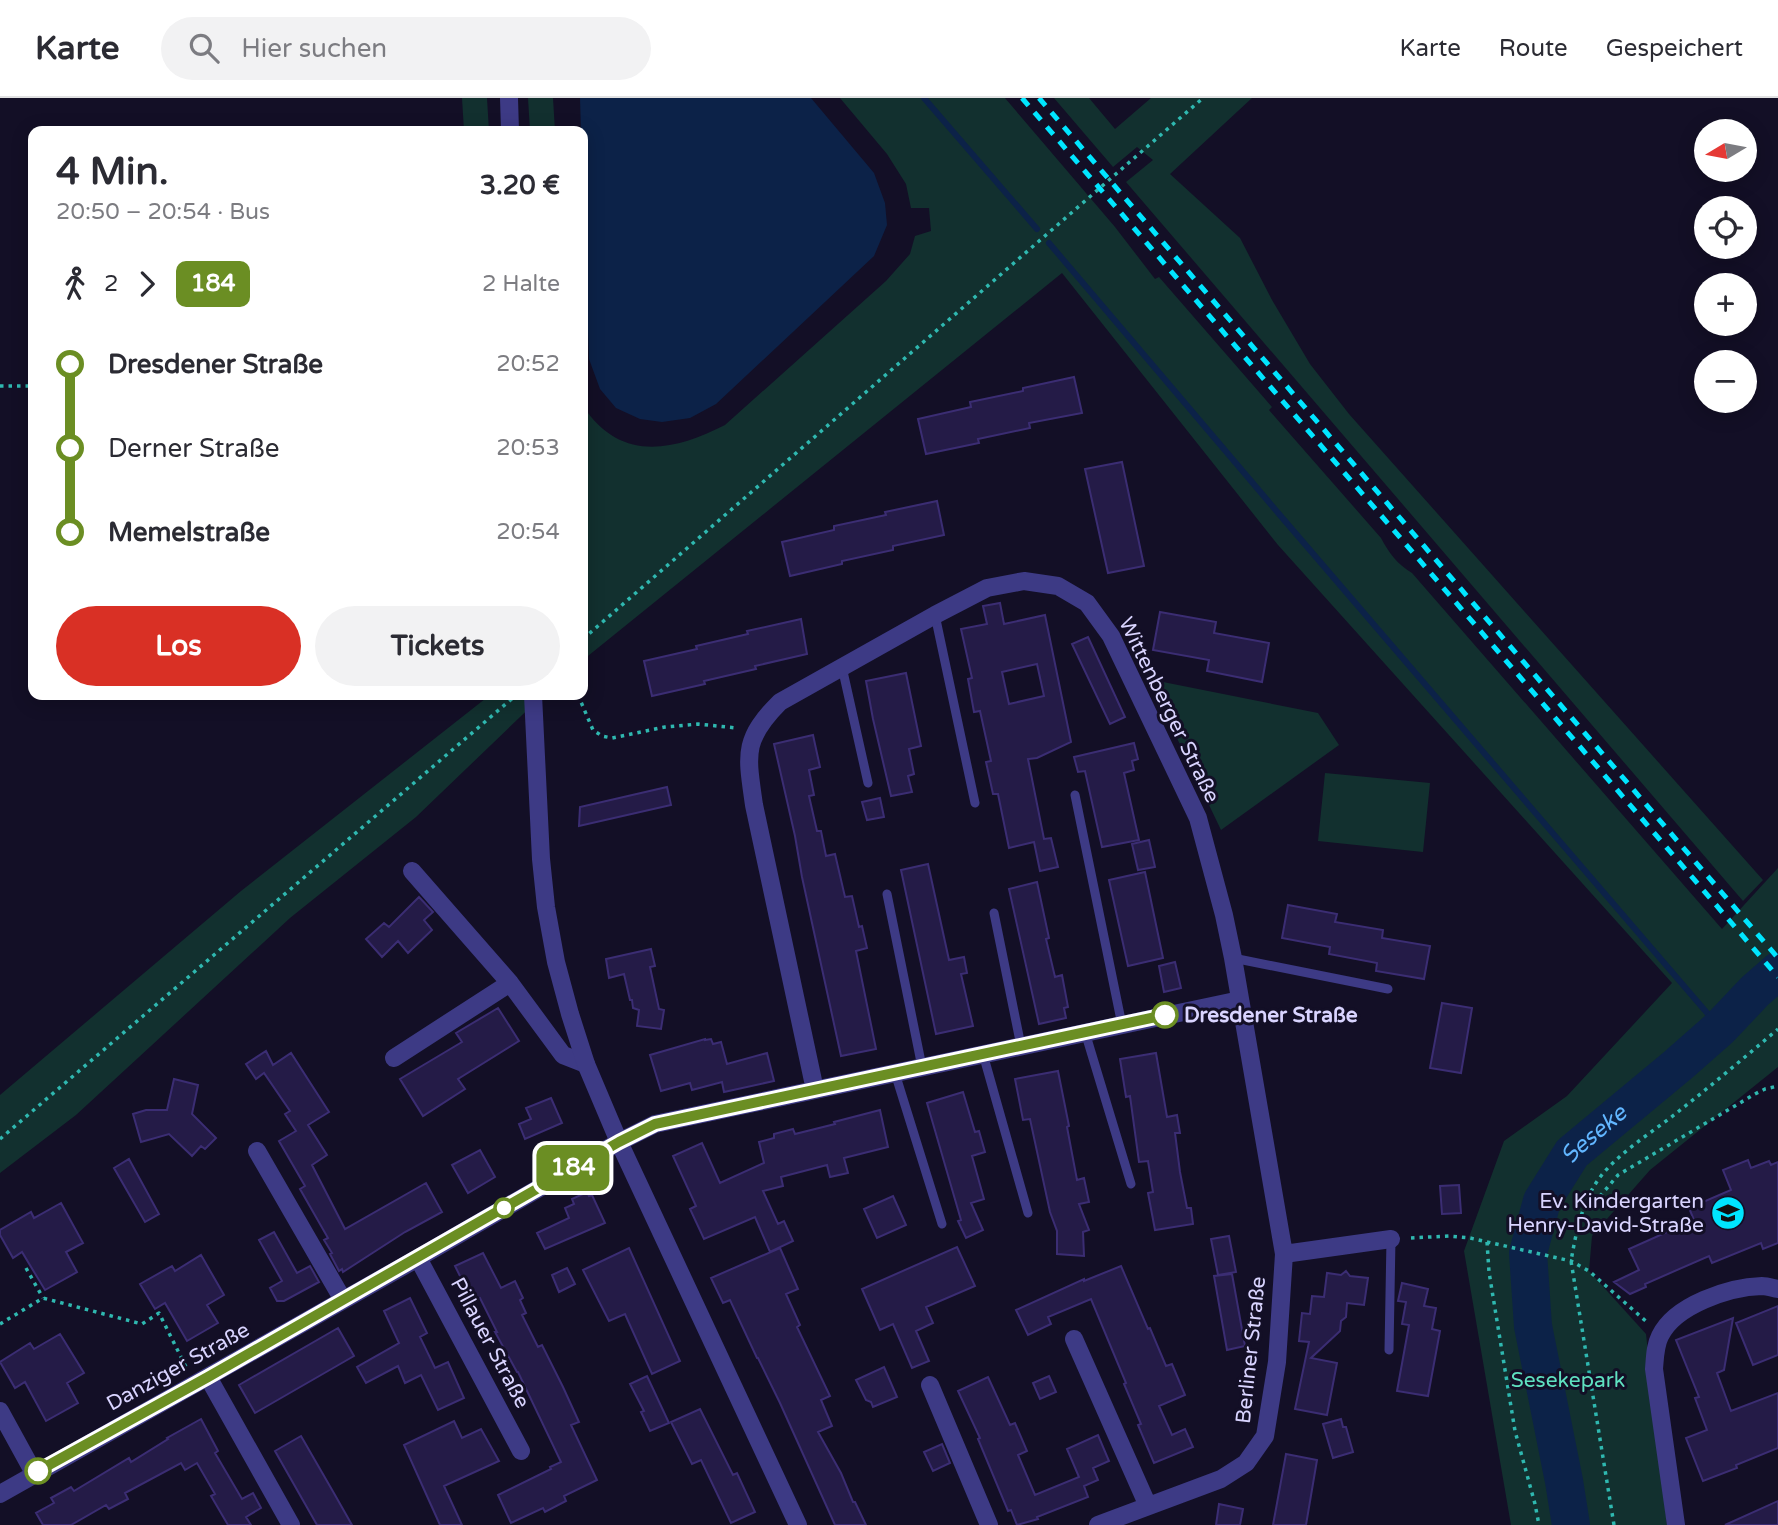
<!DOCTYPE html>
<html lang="de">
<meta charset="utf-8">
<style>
:root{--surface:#fff;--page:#f2f2f3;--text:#2b2b33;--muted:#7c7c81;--line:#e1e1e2;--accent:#d93025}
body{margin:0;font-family:"Varela Round",sans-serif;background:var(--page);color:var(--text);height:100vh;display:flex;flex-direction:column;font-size:26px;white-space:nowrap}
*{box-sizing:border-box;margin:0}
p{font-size:23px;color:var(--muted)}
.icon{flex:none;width:38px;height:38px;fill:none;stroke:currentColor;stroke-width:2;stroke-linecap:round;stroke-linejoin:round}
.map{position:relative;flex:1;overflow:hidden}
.drawer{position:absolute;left:28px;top:28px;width:560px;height:574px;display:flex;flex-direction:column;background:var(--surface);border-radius:14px;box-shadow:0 4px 18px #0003}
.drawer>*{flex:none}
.badge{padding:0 14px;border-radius:10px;font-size:24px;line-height:46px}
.needle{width:46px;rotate:260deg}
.buttons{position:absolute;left:1694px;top:21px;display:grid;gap:14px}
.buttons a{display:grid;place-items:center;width:63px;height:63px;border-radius:50%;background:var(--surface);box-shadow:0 4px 18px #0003;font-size:35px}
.map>.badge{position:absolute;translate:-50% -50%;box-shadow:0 0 0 4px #fff}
.legs{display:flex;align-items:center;gap:10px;height:77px;padding:0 28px;font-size:23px}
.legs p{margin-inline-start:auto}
.summary{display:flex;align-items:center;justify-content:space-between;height:119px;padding:0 28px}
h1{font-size:38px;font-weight:800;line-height:52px}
.button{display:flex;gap:14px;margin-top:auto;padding:14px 28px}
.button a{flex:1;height:80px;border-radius:42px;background:var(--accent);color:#fff;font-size:28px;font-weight:800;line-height:80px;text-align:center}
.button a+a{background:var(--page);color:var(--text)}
ul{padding:0 28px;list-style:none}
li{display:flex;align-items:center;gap:24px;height:84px;font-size:26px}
li i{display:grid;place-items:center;width:10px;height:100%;margin:0 9px;background:currentColor}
li i::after{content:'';width:18px;height:18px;margin:-9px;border:5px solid;border-radius:50%;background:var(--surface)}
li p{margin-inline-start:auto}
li:first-child i{background:linear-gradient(#0000 50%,currentColor 0)}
li:last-child i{background:linear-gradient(currentColor 50%,#0000 0)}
header{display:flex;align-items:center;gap:42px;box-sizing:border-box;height:98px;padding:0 35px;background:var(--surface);border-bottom:2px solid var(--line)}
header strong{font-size:33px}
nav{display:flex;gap:38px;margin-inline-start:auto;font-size:24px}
.search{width:490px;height:63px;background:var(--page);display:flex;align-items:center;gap:18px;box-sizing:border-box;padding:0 24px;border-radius:38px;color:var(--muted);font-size:26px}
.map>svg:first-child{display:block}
.green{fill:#12302f}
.water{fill:#0c2248}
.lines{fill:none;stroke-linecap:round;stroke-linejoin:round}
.stream{stroke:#0c2248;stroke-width:6}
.river{stroke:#0c2248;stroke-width:38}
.building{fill:#241b47;stroke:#3b2d73;stroke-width:2;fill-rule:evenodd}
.path{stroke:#2fb8b0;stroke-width:3.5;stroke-dasharray:3.5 5;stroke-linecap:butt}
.service{stroke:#3d3a85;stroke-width:9}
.minor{stroke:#3d3a85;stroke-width:18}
.tertiary{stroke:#3d3a85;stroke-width:18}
.rail{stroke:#00e5ff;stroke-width:5;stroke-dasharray:10 9;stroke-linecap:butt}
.line-1-casing{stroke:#fff;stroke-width:16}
.line-1{stroke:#6b8e23;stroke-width:10}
.stop-1-dot{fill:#fff;stroke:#6b8e23;stroke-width:3.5}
.labels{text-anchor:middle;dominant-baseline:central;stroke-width:6;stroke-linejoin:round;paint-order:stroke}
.street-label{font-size:21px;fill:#d9d4ff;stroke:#130f26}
.stop-label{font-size:21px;font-weight:bold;fill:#d9d4ff;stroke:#130f26;text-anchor:start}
.poi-label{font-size:21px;fill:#d9d4ff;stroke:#130f26;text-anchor:end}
.park-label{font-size:21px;fill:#5fe0c0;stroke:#130f26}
.water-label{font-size:23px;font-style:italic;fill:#62b6ff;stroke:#130f26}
</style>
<header>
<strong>Karte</strong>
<div class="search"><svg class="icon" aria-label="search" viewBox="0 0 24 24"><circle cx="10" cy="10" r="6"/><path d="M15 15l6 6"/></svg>Hier suchen</div>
<nav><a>Karte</a><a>Route</a><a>Gespeichert</a></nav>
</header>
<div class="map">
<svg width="1778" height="1427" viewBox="0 0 1778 1427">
<rect width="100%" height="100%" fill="#130f26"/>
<path class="green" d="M 462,0 L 487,0 L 489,33 L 464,33 Z
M 528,0 L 553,0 L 555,33 L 530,33 Z
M 840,0 L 1005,0 L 1115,129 L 1155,181 L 1159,179 L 1272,309 L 1269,312 L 1381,440 C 1389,455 1397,466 1412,475 L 1722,831 L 1778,770 L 1778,969 L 1650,1072 L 1592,1138 L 1589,1173 L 1646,1236 L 1667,1427 L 1511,1427 L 1464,1153 L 1504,1043 L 1567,998 L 1672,885 L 1278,447 L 1062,175 L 583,562 L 583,308 C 620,364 672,354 725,327 L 886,183 L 910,156 L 915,138 L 931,133 L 929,110 L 911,110 L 906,86 L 887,56 Z
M 1054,0 L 1089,0 L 1115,31 L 1151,0 L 1252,0 L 1170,76 L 1240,140 L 1272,202 L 1310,266 L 1349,316 L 1763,782 L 1743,803 L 1126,84 L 1153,62 L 1137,49 L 1113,69 Z
M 1163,584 L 1318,615 L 1339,647 L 1221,732 L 1153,590 Z
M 490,597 L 543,597 L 416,719 L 290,820 L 76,1017 L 0,1075 L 0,997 L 241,793 Z
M 1325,675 L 1430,685 L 1423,754 L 1318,743 Z"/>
<path class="water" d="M 580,0 L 811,0 L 874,75 L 885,105 L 887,127 L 874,158 L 716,306 L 690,320 L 662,324 L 640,321 L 616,310 L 600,291 L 589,261 L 583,85 L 583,33 L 581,33 Z"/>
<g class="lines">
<path class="stream" d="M 924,0 L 1037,131
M 1049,145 L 1279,416 L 1720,930"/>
<path class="river" id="s1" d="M 1571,1427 L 1564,1383 L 1533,1228 L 1528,1155 L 1542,1103 L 1572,1055 L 1678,967 L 1720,930 L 1755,893 L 1778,873"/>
</g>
<path class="building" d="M 1074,279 L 1082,315 L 1029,325 L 1030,330 L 978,341 L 979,345 L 926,356 L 918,321 L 971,309 L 970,304 L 1023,293 L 1023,290 Z
M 1122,364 L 1144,468 L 1108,475 L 1085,371 Z
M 937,403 L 944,437 L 893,448 L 893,452 L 842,463 L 842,466 L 790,478 L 782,444 L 834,432 L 834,428 L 886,417 L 885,414 Z
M 1000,505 L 1004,526 L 1045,517 L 1071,644 L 1037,660 L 1028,661 L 1044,741 L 1051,740 L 1058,769 L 1040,773 L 1034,744 L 1009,750 L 998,696 L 993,696 L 986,664 L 991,663 L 980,613 L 974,614 L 968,581 L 972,580 L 961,531 L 987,526 L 983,508 ZM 1037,566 L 1044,598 L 1009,606 L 1002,574 Z
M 1160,514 L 1216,524 L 1214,535 L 1269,545 L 1262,584 L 1207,573 L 1209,562 L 1153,552 Z
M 801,521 L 807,556 L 755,568 L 756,571 L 704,583 L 705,586 L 652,598 L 644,563 L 697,551 L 696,548 L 748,536 L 747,533 Z
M 1088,539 L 1125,619 L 1110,626 L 1072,546 Z
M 906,575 L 921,648 L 909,651 L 914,676 L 908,678 L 912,694 L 891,698 L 873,621 L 866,583 Z
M 813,637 L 820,669 L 809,672 L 814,697 L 809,698 L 817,733 L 821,733 L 826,758 L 835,756 L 845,799 L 852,798 L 859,829 L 862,828 L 867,850 L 856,853 L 876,951 L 841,958 L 802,779 L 795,738 L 774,646 Z
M 1134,645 L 1138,661 L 1132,663 L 1134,672 L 1124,675 L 1139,742 L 1102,749 L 1085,673 L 1078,674 L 1074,659 Z
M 667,689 L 671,707 L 579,728 L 580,709 Z
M 880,700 L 884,719 L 867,722 L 862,704 Z
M 1149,742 L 1155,769 L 1138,772 L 1132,746 Z
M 928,766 L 949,862 L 964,859 L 967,875 L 961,876 L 973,928 L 936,936 L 901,772 Z
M 1145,774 L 1163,860 L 1128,868 L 1109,782 Z
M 1037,784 L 1049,840 L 1046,841 L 1055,879 L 1062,877 L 1068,909 L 1064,910 L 1066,920 L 1039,926 L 1009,791 Z
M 419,799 L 433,814 L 424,822 L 432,832 L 408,855 L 398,843 L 382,859 L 366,841 L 384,825 L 389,829 Z
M 1288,807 L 1337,816 L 1335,824 L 1383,832 L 1382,840 L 1430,848 L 1424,881 L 1376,873 L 1377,865 L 1329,856 L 1330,849 L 1282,840 Z
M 651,851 L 655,868 L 650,869 L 659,911 L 664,912 L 661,931 L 637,928 L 639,912 L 633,910 L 632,902 L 630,902 L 624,876 L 609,880 L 606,861 Z
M 1175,864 L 1181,890 L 1164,894 L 1159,868 Z
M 1442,905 L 1472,910 L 1461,975 L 1430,970 Z
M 498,910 L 519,943 L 458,981 L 465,991 L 423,1018 L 400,981 L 462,944 L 456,935 Z
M 705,941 L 705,942 L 711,941 L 713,946 L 721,944 L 727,966 L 767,955 L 774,983 L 724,994 L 722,984 L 692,992 L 690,985 L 661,993 L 650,957 Z
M 266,953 L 273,967 L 291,955 L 329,1014 L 308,1027 L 327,1057 L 312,1067 L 345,1131 L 426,1085 L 442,1114 L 405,1134 L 343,1174 L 342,1171 L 339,1173 L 330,1156 L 332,1155 L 324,1142 L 328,1140 L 300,1091 L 305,1088 L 279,1043 L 296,1033 L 285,1016 L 290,1013 L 264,975 L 256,981 L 246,966 Z
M 1156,955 L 1167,1019 L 1177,1017 L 1180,1035 L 1175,1035 L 1180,1074 L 1187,1110 L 1191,1110 L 1193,1126 L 1155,1132 L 1148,1095 L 1153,1094 L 1148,1063 L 1139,1064 L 1130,998 L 1126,999 L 1120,961 Z
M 1058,973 L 1069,1028 L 1067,1029 L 1077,1082 L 1084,1080 L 1089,1104 L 1079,1106 L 1089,1132 L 1083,1134 L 1084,1158 L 1057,1156 L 1057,1133 L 1050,1114 L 1030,1021 L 1023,1022 L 1015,981 Z
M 174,981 L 198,987 L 192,1016 L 216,1040 L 205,1051 L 201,1048 L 192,1058 L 169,1036 L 141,1044 L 133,1016 L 146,1012 L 167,1012 Z
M 963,994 L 975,1034 L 979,1033 L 985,1054 L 972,1058 L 984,1101 L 971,1105 L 983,1132 L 966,1140 L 958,1123 L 961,1122 L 927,1005 Z
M 551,1000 L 562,1025 L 525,1041 L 519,1026 L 531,1021 L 526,1010 Z
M 880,1012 L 888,1049 L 844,1060 L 848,1075 L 830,1079 L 827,1067 L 781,1079 L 783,1088 L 763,1093 L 778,1126 L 784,1123 L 793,1143 L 770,1154 L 755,1119 L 704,1141 L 690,1111 L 696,1108 L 673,1058 L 702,1045 L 720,1085 L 764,1065 L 759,1044 L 774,1040 L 774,1036 L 793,1031 L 795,1036 L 835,1026 L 834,1024 Z
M 480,1052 L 495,1079 L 468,1095 L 452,1067 Z
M 129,1061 L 159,1116 L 145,1124 L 114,1070 Z
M 1748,1062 L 1751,1070 L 1769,1063 L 1771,1067 L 1778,1064 L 1778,1145 L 1763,1151 L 1761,1145 L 1712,1165 L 1709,1158 L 1645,1186 L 1646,1189 L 1630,1196 L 1614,1184 L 1639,1172 L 1629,1151 L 1694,1122 L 1689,1110 L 1731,1092 L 1723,1072 Z
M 1459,1087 L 1461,1115 L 1442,1116 L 1440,1088 Z
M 587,1094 L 589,1098 L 592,1097 L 605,1125 L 545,1151 L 537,1135 L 569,1120 L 565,1110 L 574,1106 L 572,1101 Z
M 893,1098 L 906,1127 L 877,1140 L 864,1111 Z
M 61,1105 L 83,1145 L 66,1154 L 77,1174 L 45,1192 L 22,1154 L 13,1160 L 0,1137 L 0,1132 L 31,1114 L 34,1120 Z
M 274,1134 L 297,1175 L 310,1168 L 319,1184 L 284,1203 L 277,1203 L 270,1190 L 282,1183 L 259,1142 Z
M 1229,1138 L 1236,1174 L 1218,1177 L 1211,1141 Z
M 957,1149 L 975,1188 L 926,1209 L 933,1225 L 916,1233 L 929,1263 L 912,1270 L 893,1226 L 880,1232 L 862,1191 Z
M 629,1150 L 680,1263 L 652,1276 L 625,1216 L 609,1223 L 583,1172 Z
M 780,1150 L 798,1191 L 786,1196 L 800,1227 L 797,1229 L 830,1298 L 821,1302 L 832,1328 L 818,1334 L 841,1375 L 853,1404 L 855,1404 L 866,1427 L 835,1427 L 780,1305 L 758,1260 L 757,1260 L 730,1202 L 723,1205 L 711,1180 Z
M 483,1155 L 501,1190 L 515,1183 L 523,1200 L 520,1202 L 526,1215 L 522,1217 L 538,1249 L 542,1247 L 563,1289 L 579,1324 L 571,1327 L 597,1382 L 564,1398 L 566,1403 L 545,1414 L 543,1410 L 511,1425 L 498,1397 L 551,1371 L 550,1369 L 561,1364 L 518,1274 L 517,1274 L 495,1234 L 497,1234 L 480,1200 L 470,1205 L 461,1187 L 464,1186 L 455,1168 Z
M 201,1157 L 224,1197 L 207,1207 L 218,1225 L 187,1243 L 165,1205 L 155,1211 L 140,1186 L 172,1168 L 175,1173 Z
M 1121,1168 L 1148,1231 L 1150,1230 L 1166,1268 L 1172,1266 L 1185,1297 L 1159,1308 L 1172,1337 L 1185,1331 L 1193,1349 L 1154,1365 L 1138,1327 L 1141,1326 L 1124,1286 L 1126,1285 L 1091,1201 L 1048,1219 L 1051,1226 L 1028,1237 L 1016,1212 L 1084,1181 L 1084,1183 Z
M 567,1170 L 575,1186 L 559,1194 L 552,1177 Z
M 1346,1173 L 1350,1178 L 1368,1180 L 1364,1207 L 1347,1205 L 1346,1219 L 1341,1223 L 1340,1233 L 1311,1260 L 1337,1265 L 1327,1317 L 1295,1311 L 1309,1244 L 1299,1243 L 1302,1215 L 1310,1216 L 1312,1198 L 1324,1199 L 1327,1175 L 1341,1177 Z
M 1232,1176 L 1245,1248 L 1227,1252 L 1214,1178 Z
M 1402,1185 L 1428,1191 L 1424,1208 L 1436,1210 L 1432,1231 L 1440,1233 L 1428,1298 L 1397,1293 L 1409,1227 L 1402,1226 L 1406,1204 L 1398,1203 Z
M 410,1200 L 427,1235 L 420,1239 L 435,1270 L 448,1264 L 464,1300 L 438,1312 L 421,1277 L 405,1285 L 398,1268 L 366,1285 L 357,1269 L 399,1245 L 384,1213 Z
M 1778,1208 L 1778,1257 L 1753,1267 L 1736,1225 Z
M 1733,1220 L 1724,1272 L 1717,1275 L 1731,1313 L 1778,1295 L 1778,1350 L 1736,1367 L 1737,1370 L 1703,1383 L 1686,1340 L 1707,1332 L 1695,1300 L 1699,1299 L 1676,1242 Z
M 338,1230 L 354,1258 L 255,1315 L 239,1287 Z
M 60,1236 L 84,1275 L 67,1285 L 78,1305 L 46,1323 L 25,1284 L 15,1290 L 0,1264 L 30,1245 L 34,1251 Z
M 884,1269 L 897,1299 L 873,1309 L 871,1304 L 866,1302 L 856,1282 Z
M 647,1278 L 669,1325 L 650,1333 L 641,1314 L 644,1313 L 630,1286 Z
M 1049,1278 L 1056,1294 L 1040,1301 L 1033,1285 Z
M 988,1279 L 1010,1327 L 1015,1325 L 1027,1353 L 1018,1357 L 1035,1397 L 1079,1379 L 1067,1351 L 1098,1337 L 1109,1363 L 1093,1370 L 1098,1382 L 1084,1388 L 1088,1399 L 1037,1419 L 1038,1421 L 1017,1427 L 1011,1412 L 1008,1413 L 978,1341 L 980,1340 L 958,1293 Z
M 700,1311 L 733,1377 L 737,1375 L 755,1414 L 731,1425 L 701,1362 L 692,1366 L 671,1324 Z
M 201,1321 L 218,1353 L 215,1355 L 242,1401 L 253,1395 L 261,1410 L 246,1419 L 251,1427 L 228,1427 L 211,1398 L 215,1396 L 197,1365 L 185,1372 L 181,1365 L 125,1395 L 128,1401 L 109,1411 L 106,1407 L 71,1427 L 43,1427 L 36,1415 L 54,1405 L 51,1400 L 71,1389 L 74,1393 L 129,1360 L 131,1364 L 168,1341 L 167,1340 Z
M 1341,1321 L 1343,1329 L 1346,1329 L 1353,1354 L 1333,1360 L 1323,1326 Z
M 454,1323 L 462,1340 L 481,1331 L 499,1363 L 444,1388 L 462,1427 L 440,1427 L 404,1347 Z
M 301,1338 L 335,1397 L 352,1427 L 317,1427 L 275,1353 Z
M 942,1346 L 950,1365 L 933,1373 L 924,1354 Z
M 1286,1356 L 1317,1362 L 1306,1427 L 1273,1427 Z
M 1778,1403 L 1778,1427 L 1725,1427 Z
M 1219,1406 L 1243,1411 L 1240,1427 L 1216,1427 Z"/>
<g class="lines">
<path class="path" d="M 0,288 L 33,288
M 583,541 L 1203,0
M 578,597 L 593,632 L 602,638 L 612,640 L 665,629 L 698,626 L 737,630
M 0,1041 L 515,598
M 1586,1108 L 1601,1097 L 1618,1077 L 1755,996 L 1765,991 L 1778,988
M 1411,1140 L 1449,1138 L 1470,1140 L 1571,1163 L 1589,1173 L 1648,1225
M 1487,1144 L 1489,1174 L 1515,1333 L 1535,1406 L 1539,1427
M 26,1170 L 43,1200
M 0,1226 L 43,1200 L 142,1226 L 159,1215 L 187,1271
M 1614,1427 L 1571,1163 C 1576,1135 1582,1102 1601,1078 C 1622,1052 1653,1034 1679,1013 C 1712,987 1745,959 1778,931"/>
<path class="service" d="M 935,517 L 975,705
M 842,569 L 868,685
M 1075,697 L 1122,927
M 887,796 L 922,969
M 994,815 L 1021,948
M 1233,860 L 1388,891
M 1085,934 L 1131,1086
M 983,956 L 1028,1115
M 895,975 L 942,1126
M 1389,1252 L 1391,1141"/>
<path class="minor" d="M 412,773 L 510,885 L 563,957 L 586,966
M 394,960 L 510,885
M 815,992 L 754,707 C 747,657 742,642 780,604 L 935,517 L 987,490 L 1024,483 L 1058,488 L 1087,505 L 1111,538 L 1198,720 L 1224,817 L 1233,860 L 1284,1156 L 1277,1264 L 1265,1338 L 1246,1365 L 1221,1381 L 1098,1427
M 257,1053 L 343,1202
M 1284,1156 L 1391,1141
M 418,1160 L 521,1353
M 1074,1241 L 1148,1408
M 208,1279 L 291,1427
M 930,1287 L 989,1427
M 0,1313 L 34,1375
M 0,1396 L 418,1160 L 619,1044 L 655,1026 L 1240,902
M 1676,1427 L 1654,1271 C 1655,1259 1655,1248 1660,1238 C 1675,1207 1729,1189 1762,1188 C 1767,1188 1773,1190 1778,1191"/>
<path class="tertiary" d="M 509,0 L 510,33
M 533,597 L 541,761 L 546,809 L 556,864 L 570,916 L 586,966 L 619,1044 L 798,1427"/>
<path class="rail" d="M 1022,0 L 1778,879
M 1039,0 L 1778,860"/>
</g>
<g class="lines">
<g class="line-1-casing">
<path id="line-1" d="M 38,1373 L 208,1279 L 619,1044 L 655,1026 L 1165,917"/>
</g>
<use href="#line-1" class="line-1"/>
</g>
<defs>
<g id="school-disc" transform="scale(1.75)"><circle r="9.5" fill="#00e5ff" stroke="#130f26"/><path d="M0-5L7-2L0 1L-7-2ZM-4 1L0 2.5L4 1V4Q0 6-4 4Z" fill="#111"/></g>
</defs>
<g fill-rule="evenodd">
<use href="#school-disc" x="1728" y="1115"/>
</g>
<g class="stop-1-dot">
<circle cx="1165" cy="917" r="12"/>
<circle cx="504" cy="1110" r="9"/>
<circle cx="38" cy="1373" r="12"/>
</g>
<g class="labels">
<g class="street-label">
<text transform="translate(1169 612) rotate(64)">Wittenberger Straße</text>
<text transform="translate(490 1245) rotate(62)">Pillauer Straße</text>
<text transform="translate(1251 1252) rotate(-84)">Berliner Straße</text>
<text transform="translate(178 1269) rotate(-29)">Danziger Straße</text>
</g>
<g class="stop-label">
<text x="1184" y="917">Dresdener Straße</text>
</g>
<g class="poi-label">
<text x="1704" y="1103">Ev. Kindergarten<tspan x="1704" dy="24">Henry-David-Straße</tspan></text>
</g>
<g class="park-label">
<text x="1568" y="1282">Sesekepark</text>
</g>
<g class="water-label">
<text stroke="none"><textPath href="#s1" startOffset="415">Seseke</textPath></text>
</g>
</g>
</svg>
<div class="buttons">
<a><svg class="needle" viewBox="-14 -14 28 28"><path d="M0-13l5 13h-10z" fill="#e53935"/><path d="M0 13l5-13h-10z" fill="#7c7c81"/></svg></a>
<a><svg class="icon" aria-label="locate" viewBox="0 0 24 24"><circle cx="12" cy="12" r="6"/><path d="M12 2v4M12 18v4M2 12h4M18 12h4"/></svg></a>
<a>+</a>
<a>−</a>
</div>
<b class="badge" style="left:573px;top:1070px;background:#6b8e23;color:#fff">184</b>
<section class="drawer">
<div class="summary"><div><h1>4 Min.</h1><p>20:50 – 20:54 · Bus</p></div><b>3.20 €</b></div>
<div class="legs"><svg class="icon" aria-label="walk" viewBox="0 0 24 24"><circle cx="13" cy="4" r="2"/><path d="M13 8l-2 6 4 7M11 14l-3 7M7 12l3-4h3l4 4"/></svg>2<svg class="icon" aria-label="forward" viewBox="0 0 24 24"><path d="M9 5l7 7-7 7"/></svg><b class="badge" style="background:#6b8e23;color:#fff">184</b><p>2 Halte</p></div>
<ul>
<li><i style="color:#6b8e23"></i><b>Dresdener Straße</b><p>20:52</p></li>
<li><i style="color:#6b8e23"></i><span>Derner Straße</span><p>20:53</p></li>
<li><i style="color:#6b8e23"></i><b>Memelstraße</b><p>20:54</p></li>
</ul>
<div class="button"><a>Los</a><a>Tickets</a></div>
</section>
</div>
